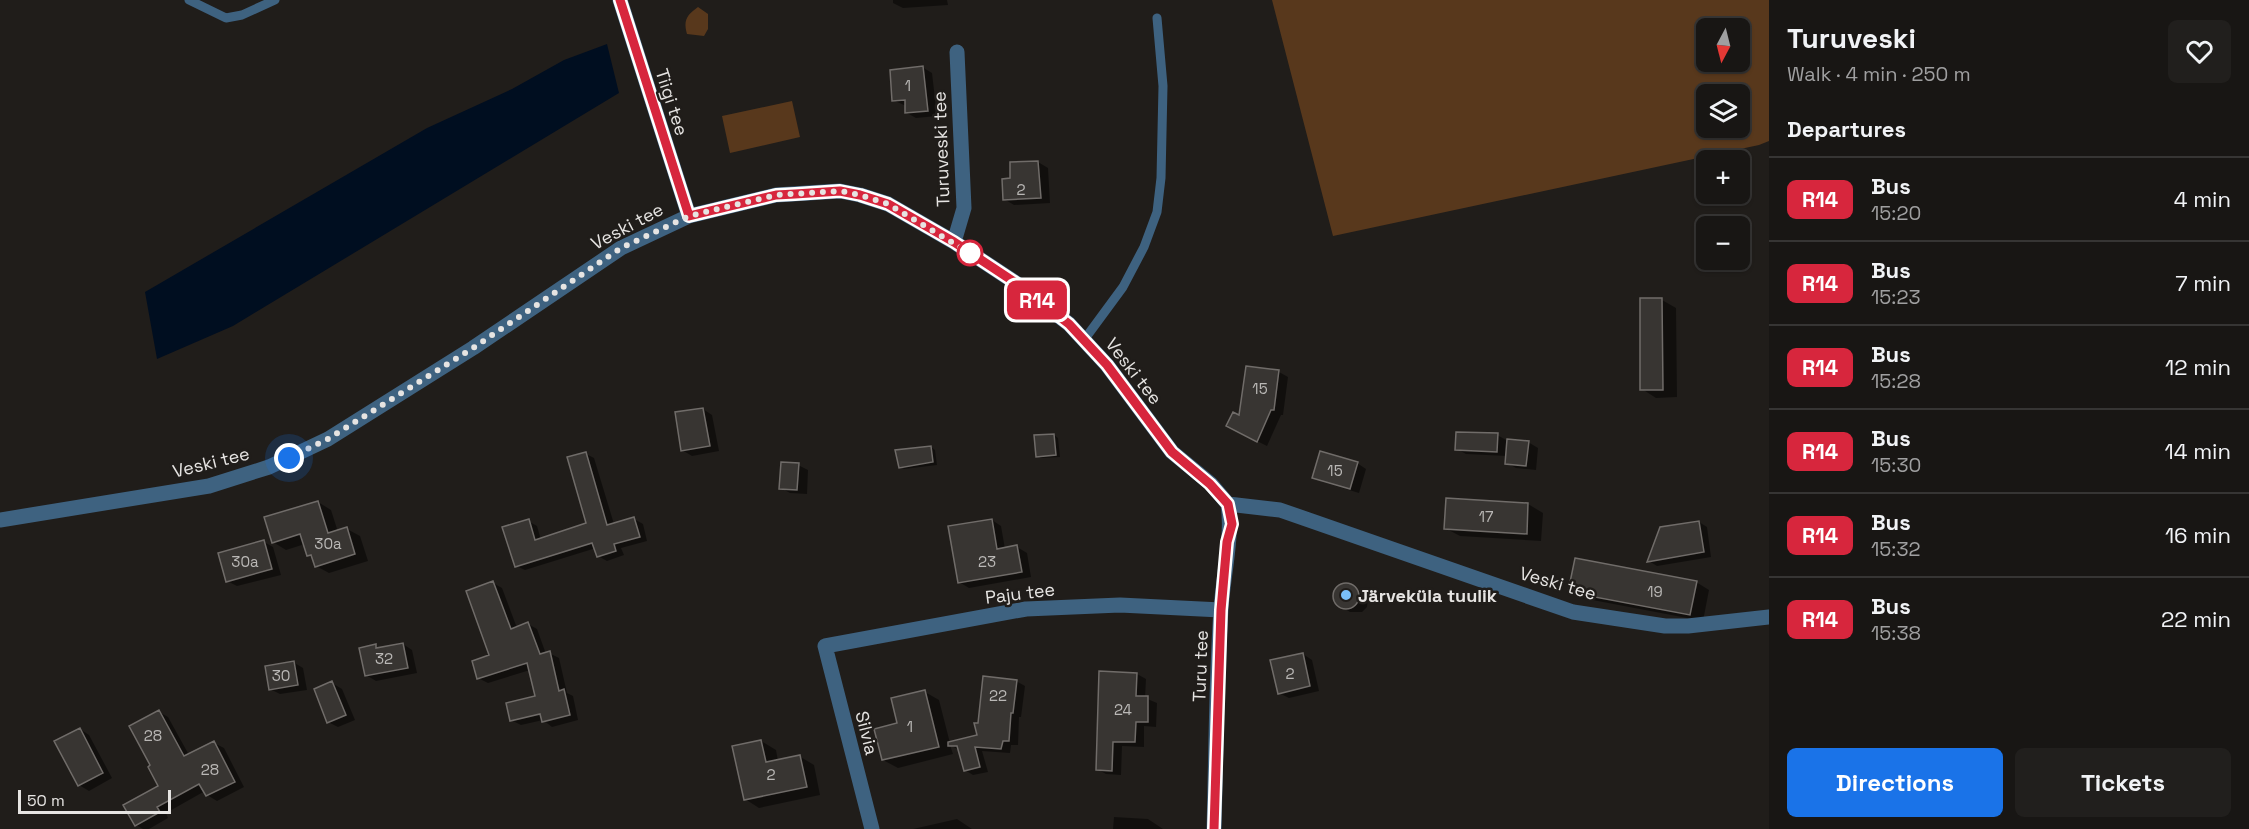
<!DOCTYPE html>
<meta charset="utf-8">
<style>
:root{--surface:#181614;--page:#211f1d;--text:#f1f3f6;--muted:#9f9fa0;--line:#363534;--accent:#1a73e8}
body{margin:0;font-family:"Space Grotesk",sans-serif;background:var(--page);color:var(--text);height:100vh;display:flex;flex-direction:column;font-size:22px;white-space:nowrap}
*{box-sizing:border-box;margin:0}
p{font-size:20px;color:var(--muted)}
.icon{flex:none;width:33px;height:33px;fill:none;stroke:currentColor;stroke-width:2;stroke-linecap:round;stroke-linejoin:round}
.map{position:relative;flex:1;overflow:hidden}
.side{display:flex;flex-direction:column;background:var(--surface);width:480px}
.side>*{flex:none}
.badge{padding:0 12px;border-radius:9px;font-size:21px;line-height:39px}
.needle{width:39px;rotate:187deg}
.fabs{position:absolute;left:1696px;top:18px;display:grid;gap:12px}
.fabs a{display:grid;place-items:center;width:54px;height:54px;border-radius:9px;background:var(--surface);box-shadow:0 2px 4px #0004,0 0 0 2px var(--line);font-size:30px}
.scale{position:absolute;left:18px;bottom:15px;width:153px;box-sizing:border-box;padding-left:6px;border:3px solid #e6e4e2;border-top:0;font-size:16px;line-height:21px;white-space:nowrap;color:#e6e4e2;-webkit-text-stroke:4px #201d1a;paint-order:stroke}
.you{position:absolute;width:30px;height:30px;margin:-15px;border:4px solid #fff;border-radius:50%;background:#1a73e8;box-shadow:0 0 0 9px #1a73e833}
.map>.badge{position:absolute;translate:-50% -50%;box-shadow:0 0 0 3px #fff}
h2{padding:0 18px;font-size:22px;line-height:54px}
.round{display:grid;place-items:center;flex:none;width:63px;height:63px;border-radius:9px;background:var(--page)}
.head{display:flex;align-items:center;justify-content:space-between;height:102px;padding:0 18px}
h1{font-size:28px;font-weight:700;line-height:45px}
.action{display:flex;gap:12px;margin-top:auto;padding:12px 18px}
.action a{flex:1;height:69px;border-radius:9px;background:var(--accent);color:#fff;font-size:24px;font-weight:700;line-height:69px;text-align:center}
.action a+a{background:var(--page);color:var(--text)}
ul{padding:0;list-style:none}
li{display:flex;align-items:center;gap:18px;height:84px;padding:0 18px;border-top:2px solid var(--line)}
li div{flex:1}
li b{display:block;font-size:22px}
li em{font-style:normal}
li .badge{min-width:66px;font-weight:700;text-align:center}
main{display:flex;flex:1;min-height:0}
.map>svg:first-child{display:block}
.green{fill:#58381c;fill-rule:evenodd}
.water{fill:#000e20}
.shadow{fill:#0007}
.building{fill:#383532;stroke:#706c69;stroke-width:1.5}
.lines{fill:none;stroke-linecap:round;stroke-linejoin:round}
.lane{stroke:#3e6280;stroke-width:9}
.street{stroke:#3e6280;stroke-width:15}
.line-casing{stroke:#fff;stroke-width:14}
.line{stroke:#d7263d;stroke-width:9}
.walk{stroke:#e6e4e2;stroke-width:6;stroke-dasharray:0 10.8}
.stop-dot{fill:#fff;stroke:#d7263d;stroke-width:3}
.poi-dot{fill:#7abff8;stroke:#201d1a;stroke-width:2}
.labels{text-anchor:middle;dominant-baseline:central;stroke-width:5;stroke-linejoin:round;paint-order:stroke}
.number-label{font-size:15px;fill:#bab8b6}
.street-label{font-size:18px;fill:#e6e4e2;stroke:#201d1a}
.poi-label{font-size:18px;font-weight:bold;fill:#e6e4e2;stroke:#201d1a;text-anchor:start}
</style>
<main>
<div class="map">
<svg width="1769" height="829" viewBox="0 0 1769 829">
<rect width="100%" height="100%" fill="#201d1a"/>
<path class="green" d="M 1272,0 L 1769,0 L 1769,141 L 1759,145 L 1333,236 ZM 1740,28 L 1740,62 L 1707,62 L 1707,28 ZM 1740,94 L 1740,128 L 1707,128 L 1707,94 Z
M 698,7 L 708,14 L 708,29 L 704,36 L 687,34 C 683,20 687,15 698,7 Z
M 792,101 L 800,137 L 730,153 L 722,116 Z"/>
<path class="water" d="M 607,44 L 619,93 L 233,326 L 157,359 L 145,292 L 427,128 L 512,89 L 564,60 Z"/>
<path class="shadow" d="M 893,0 L 947,0 L 948,5 L 903,8 L 893,3 Z
M 922,67 L 932,73 L 937,116 L 916,118 L 907,113 L 906,106 L 893,100 Z
M 1038,162 L 1048,168 L 1050,203 L 1014,205 L 1004,199 L 1012,180 L 1011,164 Z
M 1662,300 L 1676,308 L 1677,397 L 1656,398 L 1642,389 Z
M 1279,372 L 1288,377 L 1283,415 L 1281,415 L 1267,446 L 1237,431 Z
M 703,409 L 712,415 L 719,451 L 692,456 L 682,450 Z
M 1054,435 L 1058,438 L 1060,457 L 1041,458 L 1037,456 Z
M 1497,435 L 1508,441 L 1528,442 L 1538,448 L 1536,470 L 1516,468 L 1507,463 L 1507,456 L 1466,454 L 1457,449 Z
M 931,447 L 935,450 L 937,465 L 904,469 L 900,466 Z
M 586,454 L 594,458 L 614,524 L 634,519 L 643,524 L 647,541 L 621,548 L 624,555 L 607,561 L 598,556 L 596,548 L 525,570 L 516,566 L 528,521 L 537,526 L 541,540 L 588,524 Z
M 1357,463 L 1366,469 L 1359,493 L 1323,482 L 1314,477 Z
M 798,465 L 808,470 L 807,494 L 790,493 L 781,488 Z
M 1448,499 L 1528,504 L 1543,513 L 1541,541 L 1460,536 L 1445,528 Z
M 318,502 L 331,510 L 338,532 L 347,529 L 360,536 L 368,561 L 329,573 L 316,566 L 314,558 L 308,555 L 305,544 L 286,550 L 273,542 Z
M 992,520 L 1001,526 L 1005,549 L 1017,547 L 1027,553 L 1031,577 L 969,588 L 959,582 Z
M 1699,522 L 1707,527 L 1711,557 L 1657,566 L 1649,561 Z
M 264,542 L 273,547 L 281,575 L 237,586 L 227,581 Z
M 1696,582 L 1709,590 L 1703,621 L 1582,598 L 1570,591 Z
M 493,583 L 502,588 L 517,628 L 528,624 L 537,629 L 546,654 L 549,653 L 559,658 L 567,693 L 573,696 L 578,720 L 552,727 L 543,720 L 521,725 L 511,720 L 536,698 L 530,670 L 488,683 L 478,678 L 491,656 Z
M 1342,585 L 1353,587 L 1363,593 L 1368,599 L 1367,607 L 1362,612 L 1350,612 L 1340,606 L 1334,596 L 1336,589 Z
M 403,644 L 412,650 L 417,673 L 376,681 L 366,675 L 375,646 L 380,649 Z
M 1303,654 L 1312,660 L 1319,691 L 1289,698 L 1279,693 Z
M 293,662 L 303,668 L 307,690 L 280,694 L 270,689 Z
M 1137,674 L 1146,679 L 1145,698 L 1157,703 L 1156,727 L 1144,726 L 1144,747 L 1122,746 L 1121,775 L 1106,774 L 1097,769 Z
M 1016,681 L 1025,686 L 1021,717 L 1019,717 L 1018,745 L 1011,745 L 1010,753 L 982,751 L 988,772 L 973,775 L 965,770 L 959,750 L 950,745 L 953,754 L 898,768 L 883,760 L 899,724 L 925,692 L 939,700 L 950,743 L 979,736 L 979,725 Z
M 332,683 L 342,689 L 355,720 L 338,727 L 328,722 Z
M 159,712 L 168,717 L 189,755 L 214,743 L 224,748 L 244,787 L 217,801 L 207,795 L 205,791 L 166,813 L 168,818 L 149,829 L 143,829 L 136,825 L 160,786 L 152,766 Z
M 80,729 L 89,735 L 112,778 L 89,791 L 79,785 Z
M 761,741 L 776,750 L 778,761 L 799,756 L 814,765 L 820,795 L 759,808 L 745,799 Z
M 1114,817 L 1148,819 L 1163,829 L 1113,829 Z
M 957,819 L 972,829 L 913,829 Z"/>
<path class="building" d="M 923,66 L 928,111 L 905,113 L 905,100 L 892,101 L 890,70 Z
M 1038,161 L 1041,198 L 1003,200 L 1002,179 L 1010,178 L 1010,162 Z
M 1640,298 L 1662,298 L 1663,390 L 1640,390 Z
M 1246,366 L 1279,370 L 1274,410 L 1271,410 L 1257,442 L 1226,426 L 1233,412 L 1239,415 Z
M 703,408 L 710,446 L 681,451 L 675,412 Z
M 1456,432 L 1498,433 L 1497,452 L 1455,450 Z
M 1054,434 L 1056,455 L 1036,457 L 1034,435 Z
M 1507,439 L 1529,441 L 1526,466 L 1505,464 Z
M 931,446 L 933,462 L 899,468 L 895,450 Z
M 1320,451 L 1358,462 L 1350,489 L 1312,478 Z
M 586,452 L 607,525 L 634,517 L 640,537 L 614,544 L 616,551 L 597,557 L 592,543 L 515,567 L 502,527 L 529,519 L 535,540 L 586,523 L 567,457 Z
M 781,462 L 799,463 L 797,490 L 779,489 Z
M 1446,498 L 1528,503 L 1527,534 L 1444,529 Z
M 318,501 L 328,533 L 347,527 L 355,554 L 315,567 L 311,555 L 307,556 L 300,534 L 272,543 L 264,517 Z
M 992,519 L 997,549 L 1017,545 L 1022,572 L 958,583 L 948,526 Z
M 1699,521 L 1704,552 L 1647,562 L 1660,527 Z
M 264,540 L 272,569 L 226,582 L 218,553 Z
M 1575,558 L 1697,581 L 1690,615 L 1568,592 Z
M 493,581 L 511,629 L 528,622 L 540,654 L 550,651 L 559,691 L 564,689 L 570,715 L 542,722 L 540,714 L 510,721 L 506,703 L 535,696 L 527,663 L 477,679 L 472,661 L 489,655 L 466,591 Z
M1333 596a13 13 0 1 1 26 0a13 13 0 1 1-26 0Z
M 403,643 L 408,668 L 365,676 L 359,648 L 376,644 L 376,648 Z
M 1303,653 L 1310,686 L 1278,694 L 1270,660 Z
M 294,661 L 298,685 L 269,690 L 265,666 Z
M 1099,671 L 1137,673 L 1136,696 L 1148,696 L 1148,722 L 1136,722 L 1135,742 L 1113,742 L 1112,771 L 1096,770 Z
M 983,676 L 1017,680 L 1013,713 L 1011,713 L 1009,741 L 1003,741 L 1001,749 L 975,747 L 980,767 L 964,771 L 957,746 L 948,746 L 948,742 L 977,735 L 974,723 L 978,723 Z
M 332,681 L 346,715 L 327,723 L 314,689 Z
M 925,690 L 939,747 L 882,760 L 874,729 L 897,723 L 891,698 Z
M 159,710 L 184,756 L 214,741 L 235,782 L 206,796 L 199,784 L 157,807 L 160,812 L 135,826 L 123,805 L 158,786 L 148,767 L 150,765 L 129,726 Z
M 80,728 L 103,773 L 78,786 L 54,741 Z
M 761,740 L 766,762 L 800,755 L 807,787 L 744,800 L 732,746 Z"/>
<g class="lines">
<path class="lane" d="M 189,0 L 226,18 L 242,15 L 275,0
M 1084,340 L 1123,287 L 1144,247 L 1157,212 L 1161,178 L 1163,86 L 1157,18"/>
<path class="street" d="M 620,0 L 689,216
M 954,242 L 964,208 L 957,52
M 0,520 L 209,486 L 269,467 L 328,439 L 473,348 L 621,248 L 689,216 L 776,195 L 840,191 L 860,195 L 888,204 L 954,242 L 1016,283 L 1069,324 L 1107,365 L 1172,452 L 1211,484 L 1228,504 L 1280,510 L 1573,612 L 1665,626 L 1688,626 L 1769,617
M 872,829 L 825,646 L 1026,609 L 1120,605 L 1221,610
M 1214,829 C 1216,756 1216,682 1221,609 C 1223,576 1233,536 1228,504"/>
</g>
<g class="lines">
<g class="line-casing">
<path id="line" d="M 620,0 L 689,216 L 776,195 L 795,194 L 840,191 L 860,195 L 888,204 L 954,242 L 1016,283 L 1069,324 L 1107,365 L 1172,452 L 1210,484 L 1228,504 L 1232,524 L 1227,542 L 1221,610 L 1214,829"/>
</g>
<use href="#line" class="line"/>
<path class="walk" d="M 289,458 L 328,439 L 473,348 L 621,248 L 689,216 L 776,195 L 840,191 L 860,195 L 888,204 L 970,253"/>
</g>
<circle class="stop-dot" cx="970" cy="253" r="12"/>
<circle class="poi-dot" cx="1346" cy="595" r="6"/>
<g class="labels">
<g class="number-label">
<text x="908" y="85">1</text>
<text x="1021" y="189">2</text>
<text x="1260" y="388">15</text>
<text x="1335" y="470">15</text>
<text x="1486" y="516">17</text>
<text x="328" y="543">30a</text>
<text x="245" y="561">30a</text>
<text x="987" y="561">23</text>
<text x="1655" y="591">19</text>
<text x="384" y="658">32</text>
<text x="1290" y="673">2</text>
<text x="281" y="675">30</text>
<text x="998" y="695">22</text>
<text x="1123" y="709">24</text>
<text x="910" y="726">1</text>
<text x="153" y="735">28</text>
<text x="210" y="769">28</text>
<text x="771" y="774">2</text>
</g>
<g class="street-label">
<text transform="translate(672 102) rotate(72)">Tiigi tee</text>
<text transform="translate(941 149) rotate(-92)">Turuveski tee</text>
<text transform="translate(627 226) rotate(-28)">Veski tee</text>
<text transform="translate(1134 371) rotate(52)">Veski tee</text>
<text transform="translate(211 462) rotate(-14)">Veski tee</text>
<text transform="translate(1558 583) rotate(16)">Veski tee</text>
<text transform="translate(1020 593) rotate(-7)">Paju tee</text>
<text transform="translate(1200 666) rotate(-88)">Turu tee</text>
<text transform="translate(867 733) rotate(76)">Silvia</text>
</g>
<g class="poi-label">
<text x="1358" y="595">Järveküla tuulik</text>
</g>
</g>
</svg>
<div class="fabs">
<a><svg class="needle" viewBox="-14 -14 28 28"><path d="M0-13l5 13h-10z" fill="#e53935"/><path d="M0 13l5-13h-10z" fill="#9f9fa0"/></svg></a>
<a><svg class="icon" aria-label="layers" viewBox="0 0 24 24"><path d="M12 4l9 5-9 5-9-5zM3 14l9 5 9-5"/></svg></a>
<a>+</a>
<a>−</a>
</div>
<div class="scale">50 m</div>
<div class="you" style="left:289px;top:458px"></div>
<b class="badge" style="left:1037px;top:300px;background:#d7263d;color:#fff">R14</b>
</div>
<section class="side">
<div class="head"><div><h1>Turuveski</h1><p>Walk · 4 min · 250 m</p></div><a class="round"><svg class="icon" aria-label="heart" viewBox="0 0 24 24"><path d="M12 20l-8-8c-3-5 5-10 8-4 3-6 11-1 8 4z"/></svg></a></div>
<h2>Departures</h2>
<ul>
<li><span class="badge" style="background:#d7263d;color:#fff">R14</span><div><b>Bus</b><p>15:20</p></div><em>4 min</em></li>
<li><span class="badge" style="background:#d7263d;color:#fff">R14</span><div><b>Bus</b><p>15:23</p></div><em>7 min</em></li>
<li><span class="badge" style="background:#d7263d;color:#fff">R14</span><div><b>Bus</b><p>15:28</p></div><em>12 min</em></li>
<li><span class="badge" style="background:#d7263d;color:#fff">R14</span><div><b>Bus</b><p>15:30</p></div><em>14 min</em></li>
<li><span class="badge" style="background:#d7263d;color:#fff">R14</span><div><b>Bus</b><p>15:32</p></div><em>16 min</em></li>
<li><span class="badge" style="background:#d7263d;color:#fff">R14</span><div><b>Bus</b><p>15:38</p></div><em>22 min</em></li>
</ul>
<div class="action"><a>Directions</a><a>Tickets</a></div>
</section>
</main>
